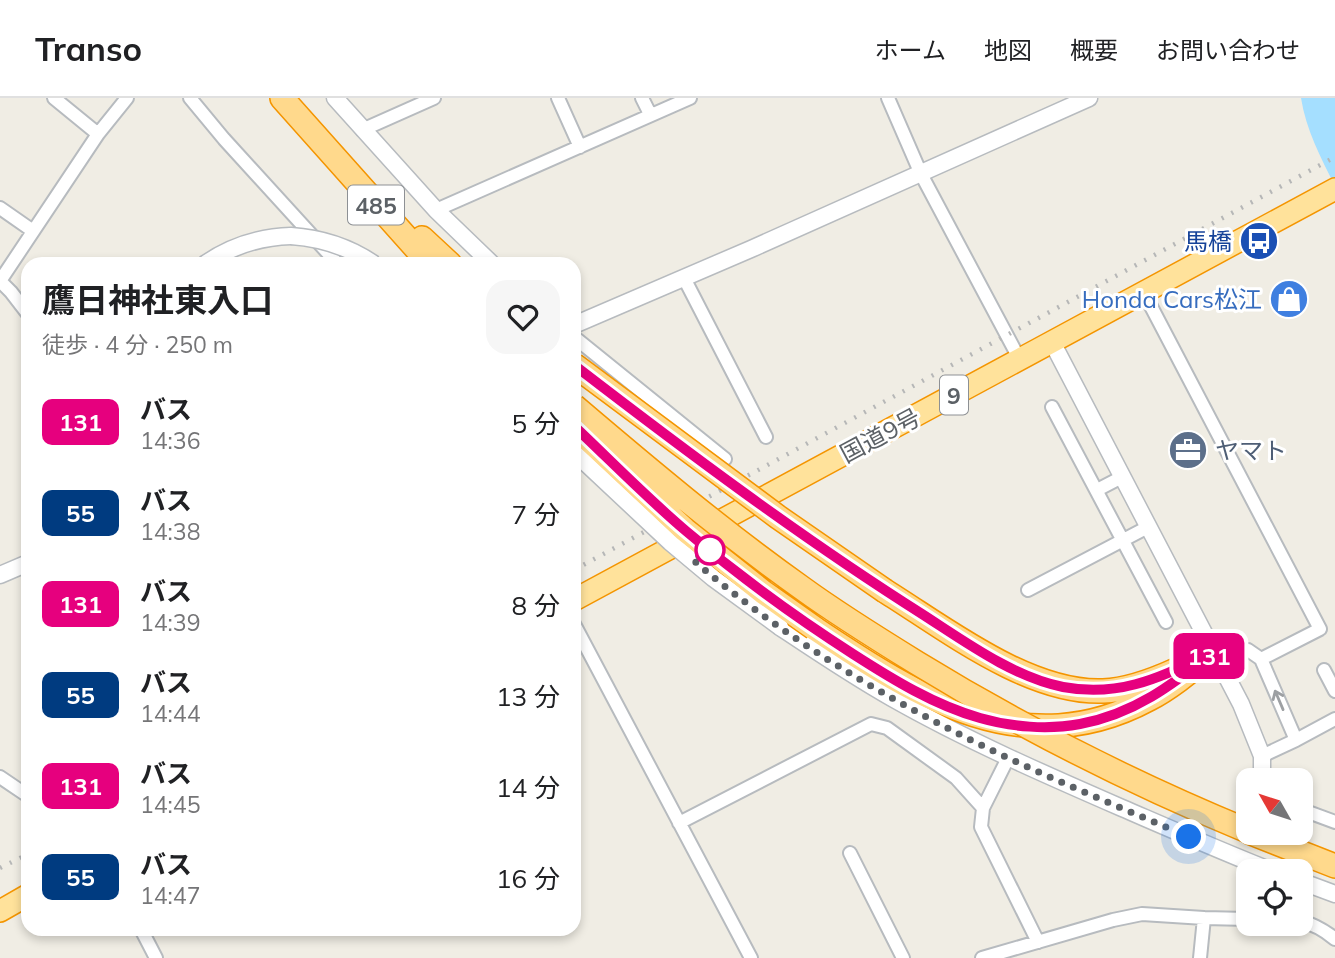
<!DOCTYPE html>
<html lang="ja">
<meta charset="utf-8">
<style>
:root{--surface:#fff;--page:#f6f6f6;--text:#202124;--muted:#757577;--line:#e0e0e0}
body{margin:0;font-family:Mulish,"Noto Sans JP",sans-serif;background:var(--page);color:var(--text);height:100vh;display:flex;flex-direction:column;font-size:26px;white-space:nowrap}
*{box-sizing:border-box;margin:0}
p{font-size:23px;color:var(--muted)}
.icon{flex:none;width:38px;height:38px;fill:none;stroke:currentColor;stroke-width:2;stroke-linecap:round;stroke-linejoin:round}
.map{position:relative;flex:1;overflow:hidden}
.details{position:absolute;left:21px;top:159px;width:560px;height:679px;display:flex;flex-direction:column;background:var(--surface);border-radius:21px;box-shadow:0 4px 10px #0003}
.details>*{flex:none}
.badge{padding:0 14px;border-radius:10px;font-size:24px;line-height:46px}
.needle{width:46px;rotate:309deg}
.controls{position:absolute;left:1236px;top:670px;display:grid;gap:14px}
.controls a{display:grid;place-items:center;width:77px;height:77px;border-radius:14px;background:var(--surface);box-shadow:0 4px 10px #0003;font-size:35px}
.you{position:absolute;width:35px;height:35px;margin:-18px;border:5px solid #fff;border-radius:50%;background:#1a73e8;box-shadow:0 0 0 10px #1a73e833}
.map>.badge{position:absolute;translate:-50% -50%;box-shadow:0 0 0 4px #fff}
.round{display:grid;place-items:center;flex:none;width:74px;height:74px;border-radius:21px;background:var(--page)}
.head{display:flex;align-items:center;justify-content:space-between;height:119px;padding:0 21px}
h1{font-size:33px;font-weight:700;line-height:52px}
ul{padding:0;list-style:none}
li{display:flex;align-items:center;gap:21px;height:91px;padding:0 21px}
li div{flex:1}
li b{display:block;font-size:26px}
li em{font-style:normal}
li .badge{min-width:77px;font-weight:700;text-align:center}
header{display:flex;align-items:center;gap:42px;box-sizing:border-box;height:98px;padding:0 35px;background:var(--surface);border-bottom:2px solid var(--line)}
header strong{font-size:33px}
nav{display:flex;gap:38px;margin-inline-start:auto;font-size:24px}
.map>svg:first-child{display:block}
.water{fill:#a5dfff}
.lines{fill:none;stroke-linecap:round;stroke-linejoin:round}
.minor-casing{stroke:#b7bbbf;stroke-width:16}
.tertiary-casing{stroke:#b7bbbf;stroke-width:19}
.trunk-casing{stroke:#f49500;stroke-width:24}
.motorway-casing{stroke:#f49500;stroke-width:26}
.minor{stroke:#fff;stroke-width:12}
.tertiary{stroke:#fff;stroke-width:16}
.trunk{stroke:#ffe29b;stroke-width:21}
.motorway{stroke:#ffd98c;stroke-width:23}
.rail{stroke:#b6b7b7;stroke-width:4.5;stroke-dasharray:2 9;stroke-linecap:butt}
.tertiary-bridge-casing{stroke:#b7bbbf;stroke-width:19;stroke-linecap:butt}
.motorway-bridge-casing{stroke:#f49500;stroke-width:26;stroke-linecap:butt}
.tertiary-bridge{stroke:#fff;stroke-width:16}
.motorway-bridge{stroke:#ffd98c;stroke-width:23}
.oneway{stroke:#9da0a3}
.line-casing{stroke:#fff;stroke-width:16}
.line{stroke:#e6007e;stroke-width:10}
.walk{stroke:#5c6166;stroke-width:7;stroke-dasharray:0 12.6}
.stop-dot{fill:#fff;stroke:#e6007e;stroke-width:3.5}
.labels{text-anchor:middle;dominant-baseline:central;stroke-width:6;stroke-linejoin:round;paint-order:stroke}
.shield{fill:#fff;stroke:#8d9094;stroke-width:2}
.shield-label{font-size:23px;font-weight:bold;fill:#5c6166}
.transit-label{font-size:24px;fill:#164399;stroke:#fff;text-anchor:end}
.shop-label{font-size:24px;fill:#366cbe;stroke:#fff;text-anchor:end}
.street-label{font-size:24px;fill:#5c6166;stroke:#fff}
.service-label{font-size:24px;fill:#4e5e75;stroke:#fff;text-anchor:start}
</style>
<header>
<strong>Transo</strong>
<nav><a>ホーム</a><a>地図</a><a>概要</a><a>お問い合わせ</a></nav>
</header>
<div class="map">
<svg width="1335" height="860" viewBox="0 0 1335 860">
<rect width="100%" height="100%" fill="#f0ede4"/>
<path class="water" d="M 1301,0 L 1335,0 L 1335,88 C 1321,60 1306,32 1301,0 Z"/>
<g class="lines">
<g class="minor-casing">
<path id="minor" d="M 54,0 L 98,36
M 190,0 L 224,41 L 338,166
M 558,0 L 580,49
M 642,0 L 650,16
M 888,0 L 921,76 L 1020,262
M 362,32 L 434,0
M 0,110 L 33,133
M 436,112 L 690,0
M 684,180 L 766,339
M 1143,193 L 1320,531 L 1261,561
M 28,216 L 11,194 L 0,183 L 98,36 L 127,0
M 574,239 L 725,361
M 1052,309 L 1166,524
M 1097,392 L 1122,379
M 1028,492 L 1148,429
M 574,526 L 751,860
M 1214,554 L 1248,552 L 1261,561 L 1296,642
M 1324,572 L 1335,593
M 1262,658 L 1296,642 L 1335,621
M 1008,660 L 983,710 L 981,729 L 1038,844
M 0,679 L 28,698
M 1300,711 L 1335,724
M 679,725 L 871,626 L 887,630 L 956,680 L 983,710
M 850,755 L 903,860
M 1300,823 C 1314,826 1324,832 1335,841
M 141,831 L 156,860
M 982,860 L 1113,822 L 1142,816 L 1204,820 L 1248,821
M 1200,860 L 1204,820"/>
</g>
<g class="tertiary-casing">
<path id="tertiary" d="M 335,0 L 436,112 L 492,166
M 205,166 C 231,148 259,139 291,138
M 574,227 L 751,151 L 1089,0
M 1052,244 L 1241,606 L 1262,658 L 1262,682
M 0,477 L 28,465
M 780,529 C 816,553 853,578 892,600 C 966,642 1044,676 1122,710 C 1173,732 1223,754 1274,774
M 1300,783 L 1335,796"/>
</g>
<g class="trunk-casing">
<path id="trunk" d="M 574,502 L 1335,91
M 0,813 L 28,797"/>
</g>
<g class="motorway-casing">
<path id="motorway" d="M 282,0 L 430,166
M 422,140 L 450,166
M 885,493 C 946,531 1029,596 1103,593 C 1128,592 1154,582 1176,572
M 814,530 C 917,599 1025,668 1149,601 C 1172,589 1193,571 1214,554
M 1251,735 L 1335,768"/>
</g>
<use href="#minor" class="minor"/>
<use href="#tertiary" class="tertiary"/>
<use href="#trunk" class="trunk"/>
<use href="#motorway" class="motorway"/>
<path class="rail" d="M 574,472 L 1335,59
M 0,770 L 28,756"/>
<g class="tertiary-bridge-casing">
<path id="tertiary-bridge" d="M 291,138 C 321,140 349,149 374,166
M 574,354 L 670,444 L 713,480 L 780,529"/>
</g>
<g class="motorway-bridge-casing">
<path id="motorway-bridge" d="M 574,267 L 778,419 L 885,493
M 574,308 C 648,371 723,434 802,490 C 839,517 878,541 917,565 C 1023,630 1134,686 1248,733
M 574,328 L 685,432 L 763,494 L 814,530"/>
</g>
<use href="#tertiary-bridge" class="tertiary-bridge"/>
<use href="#motorway-bridge" class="motorway-bridge"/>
</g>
<defs><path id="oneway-shaft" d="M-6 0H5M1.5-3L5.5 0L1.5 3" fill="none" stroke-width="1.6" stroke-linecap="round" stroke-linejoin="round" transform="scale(1.75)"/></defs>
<use class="oneway" href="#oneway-shaft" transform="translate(1279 602) rotate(-113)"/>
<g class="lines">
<g class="line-casing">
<path id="line" d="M 574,267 C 687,354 802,440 922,516 C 964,543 1013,579 1063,589 C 1122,600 1162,578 1214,554 C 1172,587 1134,616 1080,626 C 1048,632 1011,629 980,620 C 934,607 892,581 853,556 C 795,519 739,478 686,433 C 647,400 611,363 574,328"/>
</g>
<use href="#line" class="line"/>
<path class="walk" d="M 710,452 L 692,461 C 775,533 871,592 969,641 C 1041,677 1115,707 1189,739"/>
</g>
<defs>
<g id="bus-disc" transform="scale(2.0125)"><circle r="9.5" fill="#1a4fb4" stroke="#fff"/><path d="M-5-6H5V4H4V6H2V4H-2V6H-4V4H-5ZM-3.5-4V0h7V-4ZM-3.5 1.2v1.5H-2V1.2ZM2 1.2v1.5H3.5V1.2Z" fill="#fff"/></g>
<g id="shop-disc" transform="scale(2.0125)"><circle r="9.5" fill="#3f7fe0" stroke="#fff"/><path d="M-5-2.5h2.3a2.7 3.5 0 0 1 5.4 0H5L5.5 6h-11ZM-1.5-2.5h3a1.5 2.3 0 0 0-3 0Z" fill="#fff"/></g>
<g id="office-disc" transform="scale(2.0125)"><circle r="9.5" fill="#5c6f8a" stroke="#fff"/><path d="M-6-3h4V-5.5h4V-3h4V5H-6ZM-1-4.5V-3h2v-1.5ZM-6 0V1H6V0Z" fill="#fff"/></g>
</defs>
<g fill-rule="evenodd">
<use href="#bus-disc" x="1259" y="143"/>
<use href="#shop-disc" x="1289" y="201"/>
<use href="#office-disc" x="1188" y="352"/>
</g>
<circle class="stop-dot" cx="710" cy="452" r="14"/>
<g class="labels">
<g class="shield">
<rect x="348" y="87.5" width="56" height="39" rx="5"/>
<rect x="940" y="277.5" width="28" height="39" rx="5"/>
</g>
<g class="shield-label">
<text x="376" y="107">485</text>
<text x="954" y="297">9</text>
</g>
<g class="transit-label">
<text x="1232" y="143">馬橋</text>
</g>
<g class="shop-label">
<text x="1262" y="201">Honda Cars松江</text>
</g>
<g class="street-label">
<text transform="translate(880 337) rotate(-28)">国道9号</text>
</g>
<g class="service-label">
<text x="1215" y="352">ヤマト</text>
</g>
</g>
</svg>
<div class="controls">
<a><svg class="needle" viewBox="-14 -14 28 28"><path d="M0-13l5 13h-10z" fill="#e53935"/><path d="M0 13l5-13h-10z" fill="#757577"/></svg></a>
<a><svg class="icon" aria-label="locate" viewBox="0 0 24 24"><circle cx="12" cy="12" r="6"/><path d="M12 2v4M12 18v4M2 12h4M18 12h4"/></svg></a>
</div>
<div class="you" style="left:1189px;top:739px"></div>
<b class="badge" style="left:1209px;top:558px;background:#e6007e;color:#fff">131</b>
<section class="details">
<div class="head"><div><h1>鷹日神社東入口</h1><p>徒歩 · 4 分 · 250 m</p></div><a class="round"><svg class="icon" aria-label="heart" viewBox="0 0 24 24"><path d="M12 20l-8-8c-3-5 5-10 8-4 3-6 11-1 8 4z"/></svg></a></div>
<ul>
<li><span class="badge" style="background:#e6007e;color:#fff">131</span><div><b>バス</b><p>14:36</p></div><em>5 分</em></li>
<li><span class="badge" style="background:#003b80;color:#fff">55</span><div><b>バス</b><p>14:38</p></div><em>7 分</em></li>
<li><span class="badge" style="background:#e6007e;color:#fff">131</span><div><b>バス</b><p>14:39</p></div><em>8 分</em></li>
<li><span class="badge" style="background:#003b80;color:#fff">55</span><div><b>バス</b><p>14:44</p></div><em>13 分</em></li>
<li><span class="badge" style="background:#e6007e;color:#fff">131</span><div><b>バス</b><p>14:45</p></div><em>14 分</em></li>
<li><span class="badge" style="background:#003b80;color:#fff">55</span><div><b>バス</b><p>14:47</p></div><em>16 分</em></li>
</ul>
</section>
</div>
